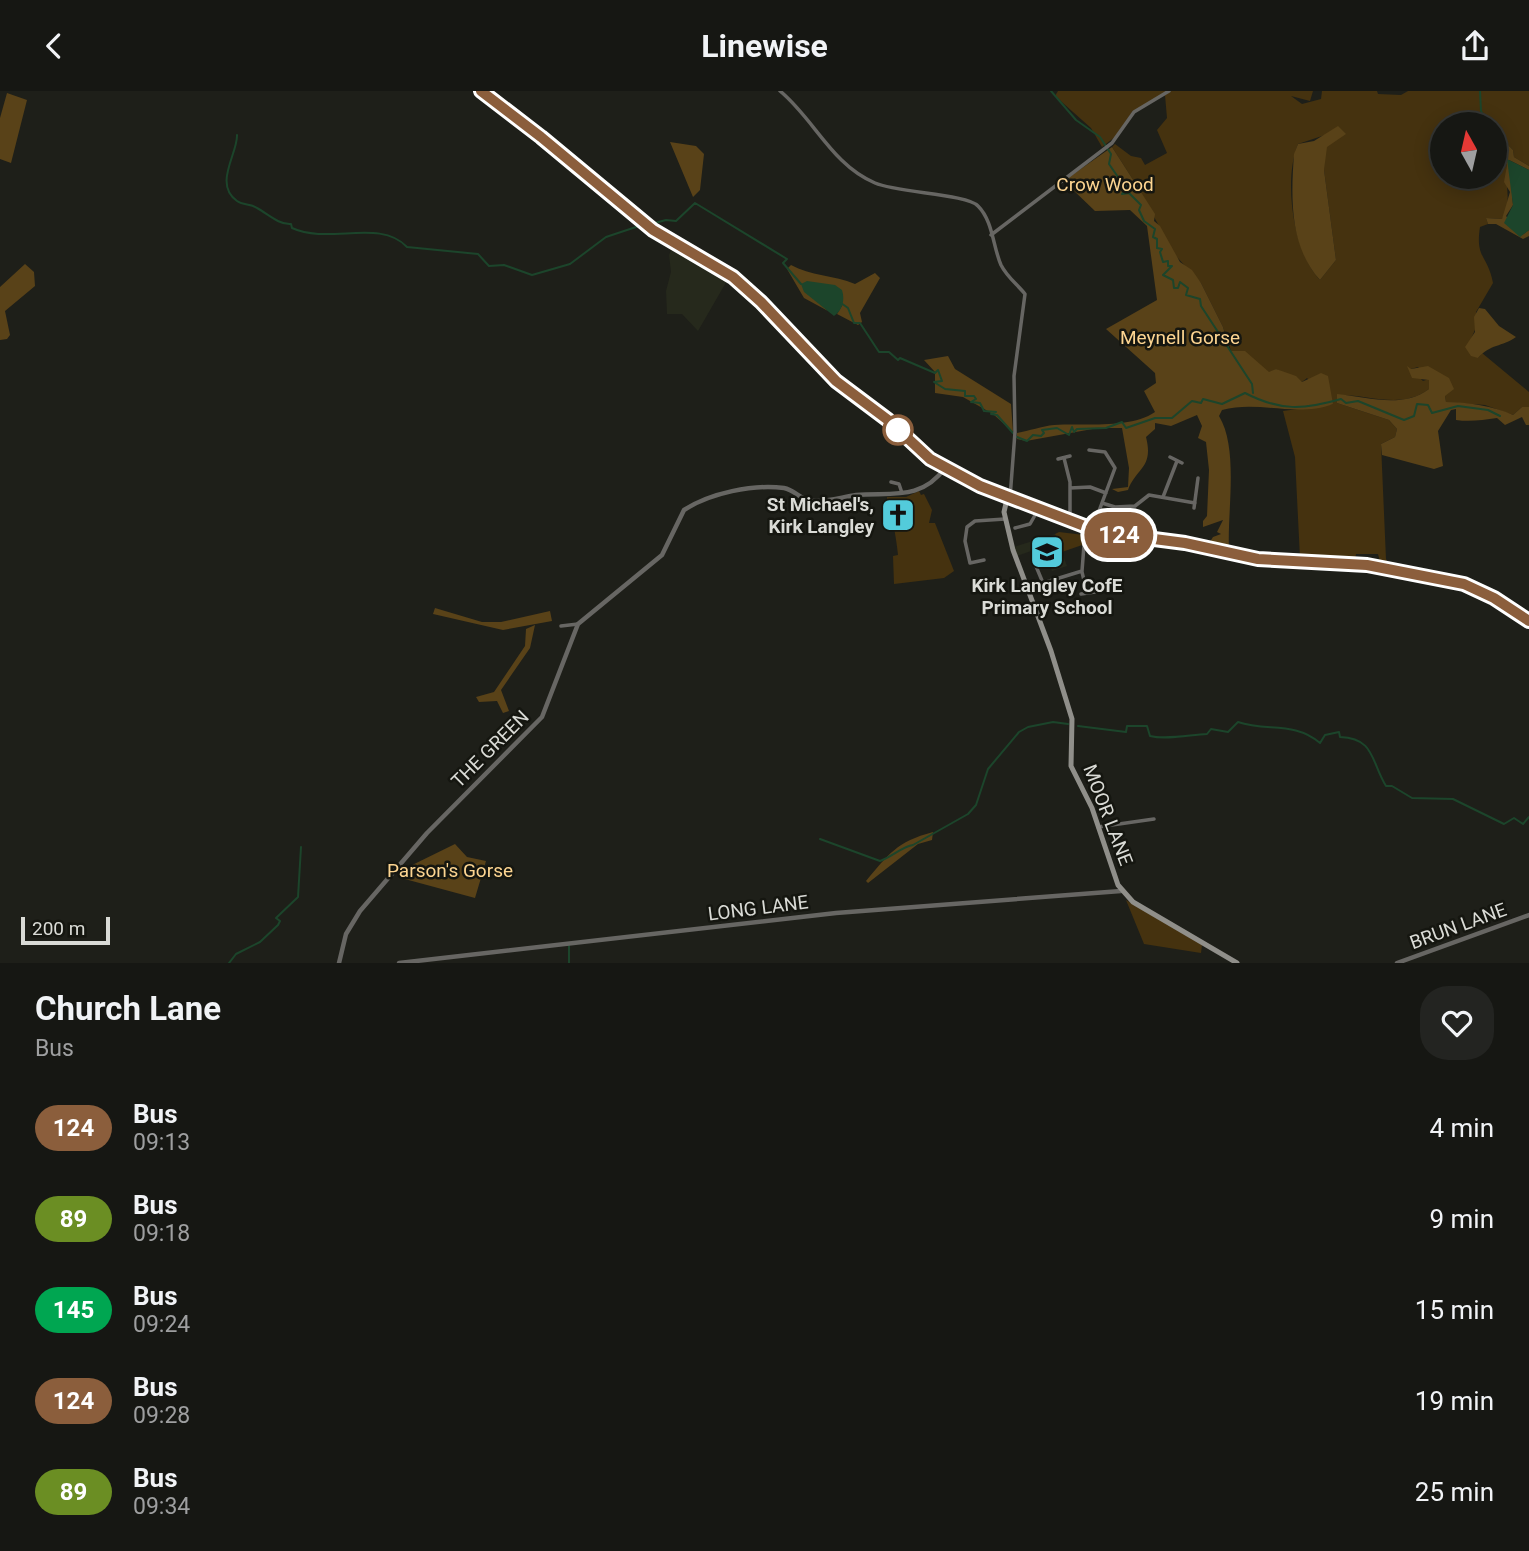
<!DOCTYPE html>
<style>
:root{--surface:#161713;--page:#232421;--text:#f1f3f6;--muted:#9e9fa0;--line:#353633}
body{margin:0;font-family:Roboto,sans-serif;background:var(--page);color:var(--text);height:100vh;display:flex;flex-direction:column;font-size:26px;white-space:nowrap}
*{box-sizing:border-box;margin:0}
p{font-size:23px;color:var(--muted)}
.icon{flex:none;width:38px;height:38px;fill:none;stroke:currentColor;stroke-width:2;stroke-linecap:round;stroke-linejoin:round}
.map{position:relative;height:872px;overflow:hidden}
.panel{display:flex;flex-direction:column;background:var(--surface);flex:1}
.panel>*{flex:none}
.badge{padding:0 14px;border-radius:23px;font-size:24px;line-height:46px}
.needle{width:46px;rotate:352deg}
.fabs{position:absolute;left:1430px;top:21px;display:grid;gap:14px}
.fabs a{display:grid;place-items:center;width:77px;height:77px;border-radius:50%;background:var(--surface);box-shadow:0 4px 18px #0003,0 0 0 2px var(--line);font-size:35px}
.scale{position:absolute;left:21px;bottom:18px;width:89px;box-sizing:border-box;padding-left:7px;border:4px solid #dadbd6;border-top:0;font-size:19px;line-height:24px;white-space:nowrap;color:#dadbd6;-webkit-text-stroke:5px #151610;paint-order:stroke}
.map>.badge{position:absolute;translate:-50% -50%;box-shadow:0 0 0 4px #fff}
.round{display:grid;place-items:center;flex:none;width:74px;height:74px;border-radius:28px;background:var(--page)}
.overview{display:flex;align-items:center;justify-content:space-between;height:119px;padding:0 35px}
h1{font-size:33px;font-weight:700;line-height:52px}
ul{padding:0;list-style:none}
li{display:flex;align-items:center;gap:21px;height:91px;padding:0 35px}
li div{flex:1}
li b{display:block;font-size:26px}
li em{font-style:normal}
li .badge{min-width:77px;font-weight:700;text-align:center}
header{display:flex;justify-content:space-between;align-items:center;height:91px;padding:0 35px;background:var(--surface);font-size:32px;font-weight:700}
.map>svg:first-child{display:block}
.built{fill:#26291c}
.green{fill:#45320f;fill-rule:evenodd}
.forest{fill:#594218}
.water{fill:#1c452b}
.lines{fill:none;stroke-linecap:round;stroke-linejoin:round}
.stream{stroke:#1c452b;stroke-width:2}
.minor{stroke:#676663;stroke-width:3.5}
.tertiary{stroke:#676663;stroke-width:4.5}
.secondary{stroke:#908f8a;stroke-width:5}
.trunk{stroke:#c0beb6;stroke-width:7}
.line-casing{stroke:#fff;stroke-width:16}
.line{stroke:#8b5e3c;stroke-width:10}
.stop-dot{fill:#fff;stroke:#8b5e3c;stroke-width:3.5}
.labels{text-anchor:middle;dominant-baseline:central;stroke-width:5;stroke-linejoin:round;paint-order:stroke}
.park-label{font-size:19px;fill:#fdd591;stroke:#151610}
.poi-label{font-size:19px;font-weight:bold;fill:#dadbd6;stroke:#151610;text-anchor:end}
.street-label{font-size:19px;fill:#dadbd6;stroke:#151610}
</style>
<header><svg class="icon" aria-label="back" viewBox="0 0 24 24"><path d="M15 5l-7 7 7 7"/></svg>Linewise<svg class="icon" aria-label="share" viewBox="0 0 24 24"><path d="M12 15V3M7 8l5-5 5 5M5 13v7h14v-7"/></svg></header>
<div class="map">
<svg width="1529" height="872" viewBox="0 0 1529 872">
<rect width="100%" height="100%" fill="#1e1f19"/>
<path class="built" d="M 673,155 L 728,188 L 698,240 L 682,223 L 667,223 L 666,200 L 671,181 L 669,164 Z
M 1055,443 L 1067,475 L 1052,480 L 1047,467 L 1036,471 L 1031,460 L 1017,465 L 1014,456 Z"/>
<path class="green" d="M 1058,0 L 1167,0 L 1132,21 L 1115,46 L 1102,56 L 1091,37 L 1055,5 Z
M 1171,0 L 1313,0 L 1310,10 L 1291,5 L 1302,13 L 1321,8 L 1322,0 L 1377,0 L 1378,3 L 1401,4 L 1408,0 L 1529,0 L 1529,75 L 1514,66 L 1513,59 L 1495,41 L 1494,33 L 1442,33 L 1442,86 L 1494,86 L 1495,56 L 1507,74 C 1504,94 1513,110 1502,128 L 1486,127 L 1488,133 L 1480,136 C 1475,168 1488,164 1493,192 L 1476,221 L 1477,234 L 1471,248 L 1478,267 L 1482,262 L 1529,301 L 1529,316 L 1522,316 L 1513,324 L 1485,314 L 1446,311 L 1445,305 L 1418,276 L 1411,278 L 1423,290 L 1429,288 L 1429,298 C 1401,319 1369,303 1337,304 L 1337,312 L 1389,329 L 1397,338 L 1395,346 L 1381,353 L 1386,468 L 1390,475 L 1381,474 L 1378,463 L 1356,463 L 1355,470 L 1300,467 L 1295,366 L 1283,320 L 1333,313 L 1307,287 L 1302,291 L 1276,278 L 1269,282 L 1235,260 L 1231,260 L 1223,236 L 1201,192 L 1175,164 L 1137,95 L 1112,56 L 1115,53 L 1131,65 L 1141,67 L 1145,74 L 1167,62 L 1157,39 L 1167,27 L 1165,4 ZM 1325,44 L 1324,79 L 1336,169 L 1320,189 C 1293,161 1283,89 1298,53 Z
M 919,400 L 921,404 L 924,403 L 932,419 L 929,432 L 935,432 L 954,480 L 944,487 L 894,493 L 893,465 L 898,464 C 896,443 892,431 891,411 L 887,411 L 887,406 L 906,406 Z
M 1059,441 L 1117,448 L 1118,455 L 1105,453 L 1099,464 L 1085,453 L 1062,461 L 1055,443 Z
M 1126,809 L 1202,854 L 1201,862 L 1144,853 Z"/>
<path class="forest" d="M 7,2 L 27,9 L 11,72 L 0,68 L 0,27 Z
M 1338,35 L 1346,43 L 1327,56 L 1324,79 L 1336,169 L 1320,189 C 1289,155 1291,106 1294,63 L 1298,53 L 1314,50 Z
M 1495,41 L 1513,59 L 1514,66 L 1529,75 L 1529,79 L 1509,69 L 1513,114 L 1506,125 L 1522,144 L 1529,139 L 1529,145 L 1523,148 L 1496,133 L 1488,133 L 1486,127 L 1502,128 L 1510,101 L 1504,91 L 1507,74 L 1495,56 Z
M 670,51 L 696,55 L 704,63 L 700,99 L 693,106 Z
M 1112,56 L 1155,123 L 1154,130 L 1160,135 L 1180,171 L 1192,179 L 1201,192 L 1223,236 L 1230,260 L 1245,260 L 1269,281 L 1276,278 L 1296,285 L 1302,291 L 1321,282 L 1328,285 L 1333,313 C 1297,327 1259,309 1222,319 L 1219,325 C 1239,358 1227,420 1229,459 L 1208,454 L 1213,446 L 1221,443 L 1217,441 L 1223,429 L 1203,436 L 1203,430 L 1207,425 L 1209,379 L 1206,351 L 1198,347 L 1202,335 L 1197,324 L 1171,335 L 1155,332 L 1155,338 L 1146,346 C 1154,377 1136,377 1128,399 L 1118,401 L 1112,398 L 1128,396 L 1129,377 L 1122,337 L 1098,337 L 1026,350 L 1017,348 L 1017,342 C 1029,340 1042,335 1054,334 C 1083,332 1131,338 1155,321 L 1144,300 L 1156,292 L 1155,282 L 1106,238 L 1157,209 L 1147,135 L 1130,119 L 1095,120 L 1070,96 L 1068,87 Z
M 25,173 L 34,181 L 35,195 L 5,220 L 10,244 L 7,248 L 0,249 L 0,196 Z
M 791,174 C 810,185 834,184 855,193 L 875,182 L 880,187 L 860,222 L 862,231 L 858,234 L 837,223 L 843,213 L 810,203 L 828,220 L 804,207 L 787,178 Z
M 1479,217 L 1485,218 L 1499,235 L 1516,246 C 1502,256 1490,253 1478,267 L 1471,265 L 1465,256 L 1475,241 L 1474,226 Z
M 948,265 L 955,278 L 1011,313 L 1013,341 L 993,323 L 963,306 L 935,302 L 935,281 L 924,269 Z
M 1407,275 L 1411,278 L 1428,275 L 1449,287 L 1454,298 L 1445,305 L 1446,311 C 1467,311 1494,315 1513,324 L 1522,316 L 1529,316 L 1529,334 L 1526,334 L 1522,326 L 1505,334 L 1497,327 C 1483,329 1470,331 1456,329 L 1456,318 L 1451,319 L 1438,340 L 1443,375 L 1434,378 L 1382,364 L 1381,353 L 1395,346 L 1397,338 L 1389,329 L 1337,312 L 1337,303 C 1368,306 1402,318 1429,298 L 1429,289 L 1412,287 Z
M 435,517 L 482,531 L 501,531 L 550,520 L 552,530 L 503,539 L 433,523 Z
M 535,534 L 530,557 L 501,599 L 509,620 L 503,622 L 497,610 L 479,611 L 476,606 L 494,601 L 525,555 L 526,538 Z
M 933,741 L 932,749 L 918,753 L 868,792 L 866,790 C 889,763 896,751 933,741 Z
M 455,753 L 467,766 L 486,770 L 475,807 L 401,787 L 400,780 Z"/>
<path class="water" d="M 1507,68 L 1529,79 L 1529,139 L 1520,146 L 1504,132 L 1513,114 Z
M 807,190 L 835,194 L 842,199 C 845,208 843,219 834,225 L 804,201 L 801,193 Z"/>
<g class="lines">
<path class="stream" d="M 1051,0 L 1076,29 L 1100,46 L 1111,63 L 1109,73 L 1120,89 L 1119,93 L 1127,96 L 1122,103 L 1129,102 L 1141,114 L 1139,119 L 1144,130 L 1155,138 L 1153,146 L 1157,148 L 1157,157 L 1162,158 L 1160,161 L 1163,171 L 1168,170 L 1168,175 L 1172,175 L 1163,184 L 1173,189 L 1174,197 L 1178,197 L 1180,191 L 1188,197 L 1186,204 L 1200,208 L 1201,215 L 1252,293 L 1253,302
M 1480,0 L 1481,20 L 1488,33
M 237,44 C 238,62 213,93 237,110 C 244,115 250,112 257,117 C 268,123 279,134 291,133 L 292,137 C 329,154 380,127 407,156 L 478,163 L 489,175 L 504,174 L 532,184 L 570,173 L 606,146 L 642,134
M 651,133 L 666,129 L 676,130 L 695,112 L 787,168 L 783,172 L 801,193
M 841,212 L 848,217 L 854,232 L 860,232 L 879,261 L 889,261 L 898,269 L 900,267 L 935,282 L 938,279 L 942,290 L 934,291 L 945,298 L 965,300 L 965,305 L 974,305 L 976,308 L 971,311 L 980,312 L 984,320 L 996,321 L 991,323 L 997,324 L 1013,342
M 1017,346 L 1027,350 L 1033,344 L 1041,345 L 1044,342 L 1042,339 L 1057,337 L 1069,344 L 1072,336 L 1074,341 L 1077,338 L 1106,337 L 1122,331 L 1126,337 L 1155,327 L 1172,327 L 1192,310 L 1201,312 L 1203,308 L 1222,313 L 1245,302 C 1280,320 1303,319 1341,308 L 1346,312 L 1358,310 L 1404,329 L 1414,325 L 1417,313 L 1428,314 L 1432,322 L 1458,315 L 1488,319 L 1500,325
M 1078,635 L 1126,641 L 1127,635 L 1147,635 L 1150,645 C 1166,649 1189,644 1207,643 L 1211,638 L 1228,641 L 1238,631 C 1267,641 1294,630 1320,652 L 1325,644 L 1339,641 L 1340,646 C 1375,647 1371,671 1386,695 L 1392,695 L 1412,707 L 1453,708 L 1504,733 L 1514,727 L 1523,733 L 1529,726
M 820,748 L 880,770 C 892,766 903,755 913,754 L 968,723 L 976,714 L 988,678 L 1019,641 L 1028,636 L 1053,631 L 1068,633
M 229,872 L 236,863 L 260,851 L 278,834 L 280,830 L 276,827 L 298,806 L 301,756
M 569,872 L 569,855"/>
<path class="minor" d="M 780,0 C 814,28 832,74 875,92 C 898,102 967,103 978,115 C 993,130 993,156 1001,174 C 1007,186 1017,193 1025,203 L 1014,285 L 1015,341 L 1010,407
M 991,144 L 1112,52 L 1134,21 L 1169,0
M 1089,359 L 1105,361 L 1115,377 L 1099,420
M 1170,366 L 1182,372
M 1064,367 L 1070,391 L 1070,429
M 1058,368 L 1070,365
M 891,391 L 899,393 L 902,402
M 1070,397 L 1090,396 L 1106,402
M 1163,406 L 1177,370
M 1102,412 L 1115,416 L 1135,415 L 1149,404 L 1195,412
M 1194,417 L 1198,387
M 1015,437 L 1030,433 L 1038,419
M 984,469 L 970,472 L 965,450 L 967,436 L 975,430 L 1005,428
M 1082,481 L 1087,502
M 1043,492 L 1082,480 L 1084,454
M 1028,498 L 1043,492 L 1033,468
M 1081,503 L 1095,501
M 561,535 L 578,533
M 1098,736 L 1154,728"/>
<path class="tertiary" d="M 339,872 L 346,843 L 360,820 L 427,742 L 542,626 L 578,533 L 662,464 L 684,419 C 710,402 753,393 784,397 C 795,399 802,410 813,410 C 827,411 842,406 856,404 C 891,401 921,410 945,377
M 399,872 L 836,822 L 1121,800
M 1397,872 L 1529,824"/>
<path class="secondary" d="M 1007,408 L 1004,421 L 1013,459 L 1051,560 L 1072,628 L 1071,675 L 1092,717 L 1118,794 L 1133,811 L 1237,872"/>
<path class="trunk" d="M 481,0 L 541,45 L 653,139 L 732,186 L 761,211 L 836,290 L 888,329 L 930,368 L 980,395 L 1100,441 L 1181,452 L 1258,468 L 1367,474 L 1464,493 L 1494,507 L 1529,530"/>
</g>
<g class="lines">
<g class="line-casing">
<path id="line" d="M 481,0 L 541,46 L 653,139 L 733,186 L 761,211 L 836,290 L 888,329 L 930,368 L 980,395 L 1100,441 L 1185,452 L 1258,468 L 1367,474 L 1464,493 L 1494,507 L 1529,530"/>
</g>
<use href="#line" class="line"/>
</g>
<defs>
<g id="church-square" transform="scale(1.75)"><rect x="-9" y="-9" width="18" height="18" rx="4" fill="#53cbdb" stroke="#151610"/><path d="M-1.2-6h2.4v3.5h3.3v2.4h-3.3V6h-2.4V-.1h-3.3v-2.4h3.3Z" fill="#111"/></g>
<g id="school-square" transform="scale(1.75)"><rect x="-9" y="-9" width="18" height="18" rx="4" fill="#53cbdb" stroke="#151610"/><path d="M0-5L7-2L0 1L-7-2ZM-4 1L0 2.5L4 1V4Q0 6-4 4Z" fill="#111"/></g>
</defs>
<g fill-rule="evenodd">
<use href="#church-square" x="898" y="424"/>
<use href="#school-square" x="1047" y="461"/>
</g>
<circle class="stop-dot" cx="898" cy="339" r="14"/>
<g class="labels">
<g class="park-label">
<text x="1105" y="93">Crow Wood</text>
<text x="1180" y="246">Meynell Gorse</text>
<text x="450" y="779">Parson's Gorse</text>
</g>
<g class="poi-label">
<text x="874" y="413">St Michael's,<tspan x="874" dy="22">Kirk Langley</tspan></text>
<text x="1047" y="494" text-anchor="middle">Kirk Langley CofE<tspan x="1047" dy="22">Primary School</tspan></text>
</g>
<g class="street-label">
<text transform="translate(490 658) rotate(-45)">THE GREEN</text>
<text transform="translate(1108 724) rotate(69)">MOOR LANE</text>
<text transform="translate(758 817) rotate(-7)">LONG LANE</text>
<text transform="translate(1458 835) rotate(-20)">BRUN LANE</text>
</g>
</g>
</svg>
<div class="fabs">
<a><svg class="needle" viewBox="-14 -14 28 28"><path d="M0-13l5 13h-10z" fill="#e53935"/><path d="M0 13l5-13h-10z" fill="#9e9fa0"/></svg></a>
</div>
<div class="scale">200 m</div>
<b class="badge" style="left:1119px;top:444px;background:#8b5e3c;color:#fff">124</b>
</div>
<section class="panel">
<div class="overview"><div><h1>Church Lane</h1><p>Bus</p></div><a class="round"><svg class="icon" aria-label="heart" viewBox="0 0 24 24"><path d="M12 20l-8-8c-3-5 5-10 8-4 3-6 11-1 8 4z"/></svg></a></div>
<ul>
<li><span class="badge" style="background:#8b5e3c;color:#fff">124</span><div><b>Bus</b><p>09:13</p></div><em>4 min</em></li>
<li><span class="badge" style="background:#6b8e23;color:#fff">89</span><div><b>Bus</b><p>09:18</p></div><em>9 min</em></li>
<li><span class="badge" style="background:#00a651;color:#fff">145</span><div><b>Bus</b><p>09:24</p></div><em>15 min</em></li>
<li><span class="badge" style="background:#8b5e3c;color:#fff">124</span><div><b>Bus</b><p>09:28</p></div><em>19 min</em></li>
<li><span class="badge" style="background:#6b8e23;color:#fff">89</span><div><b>Bus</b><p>09:34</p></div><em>25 min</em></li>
</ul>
</section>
